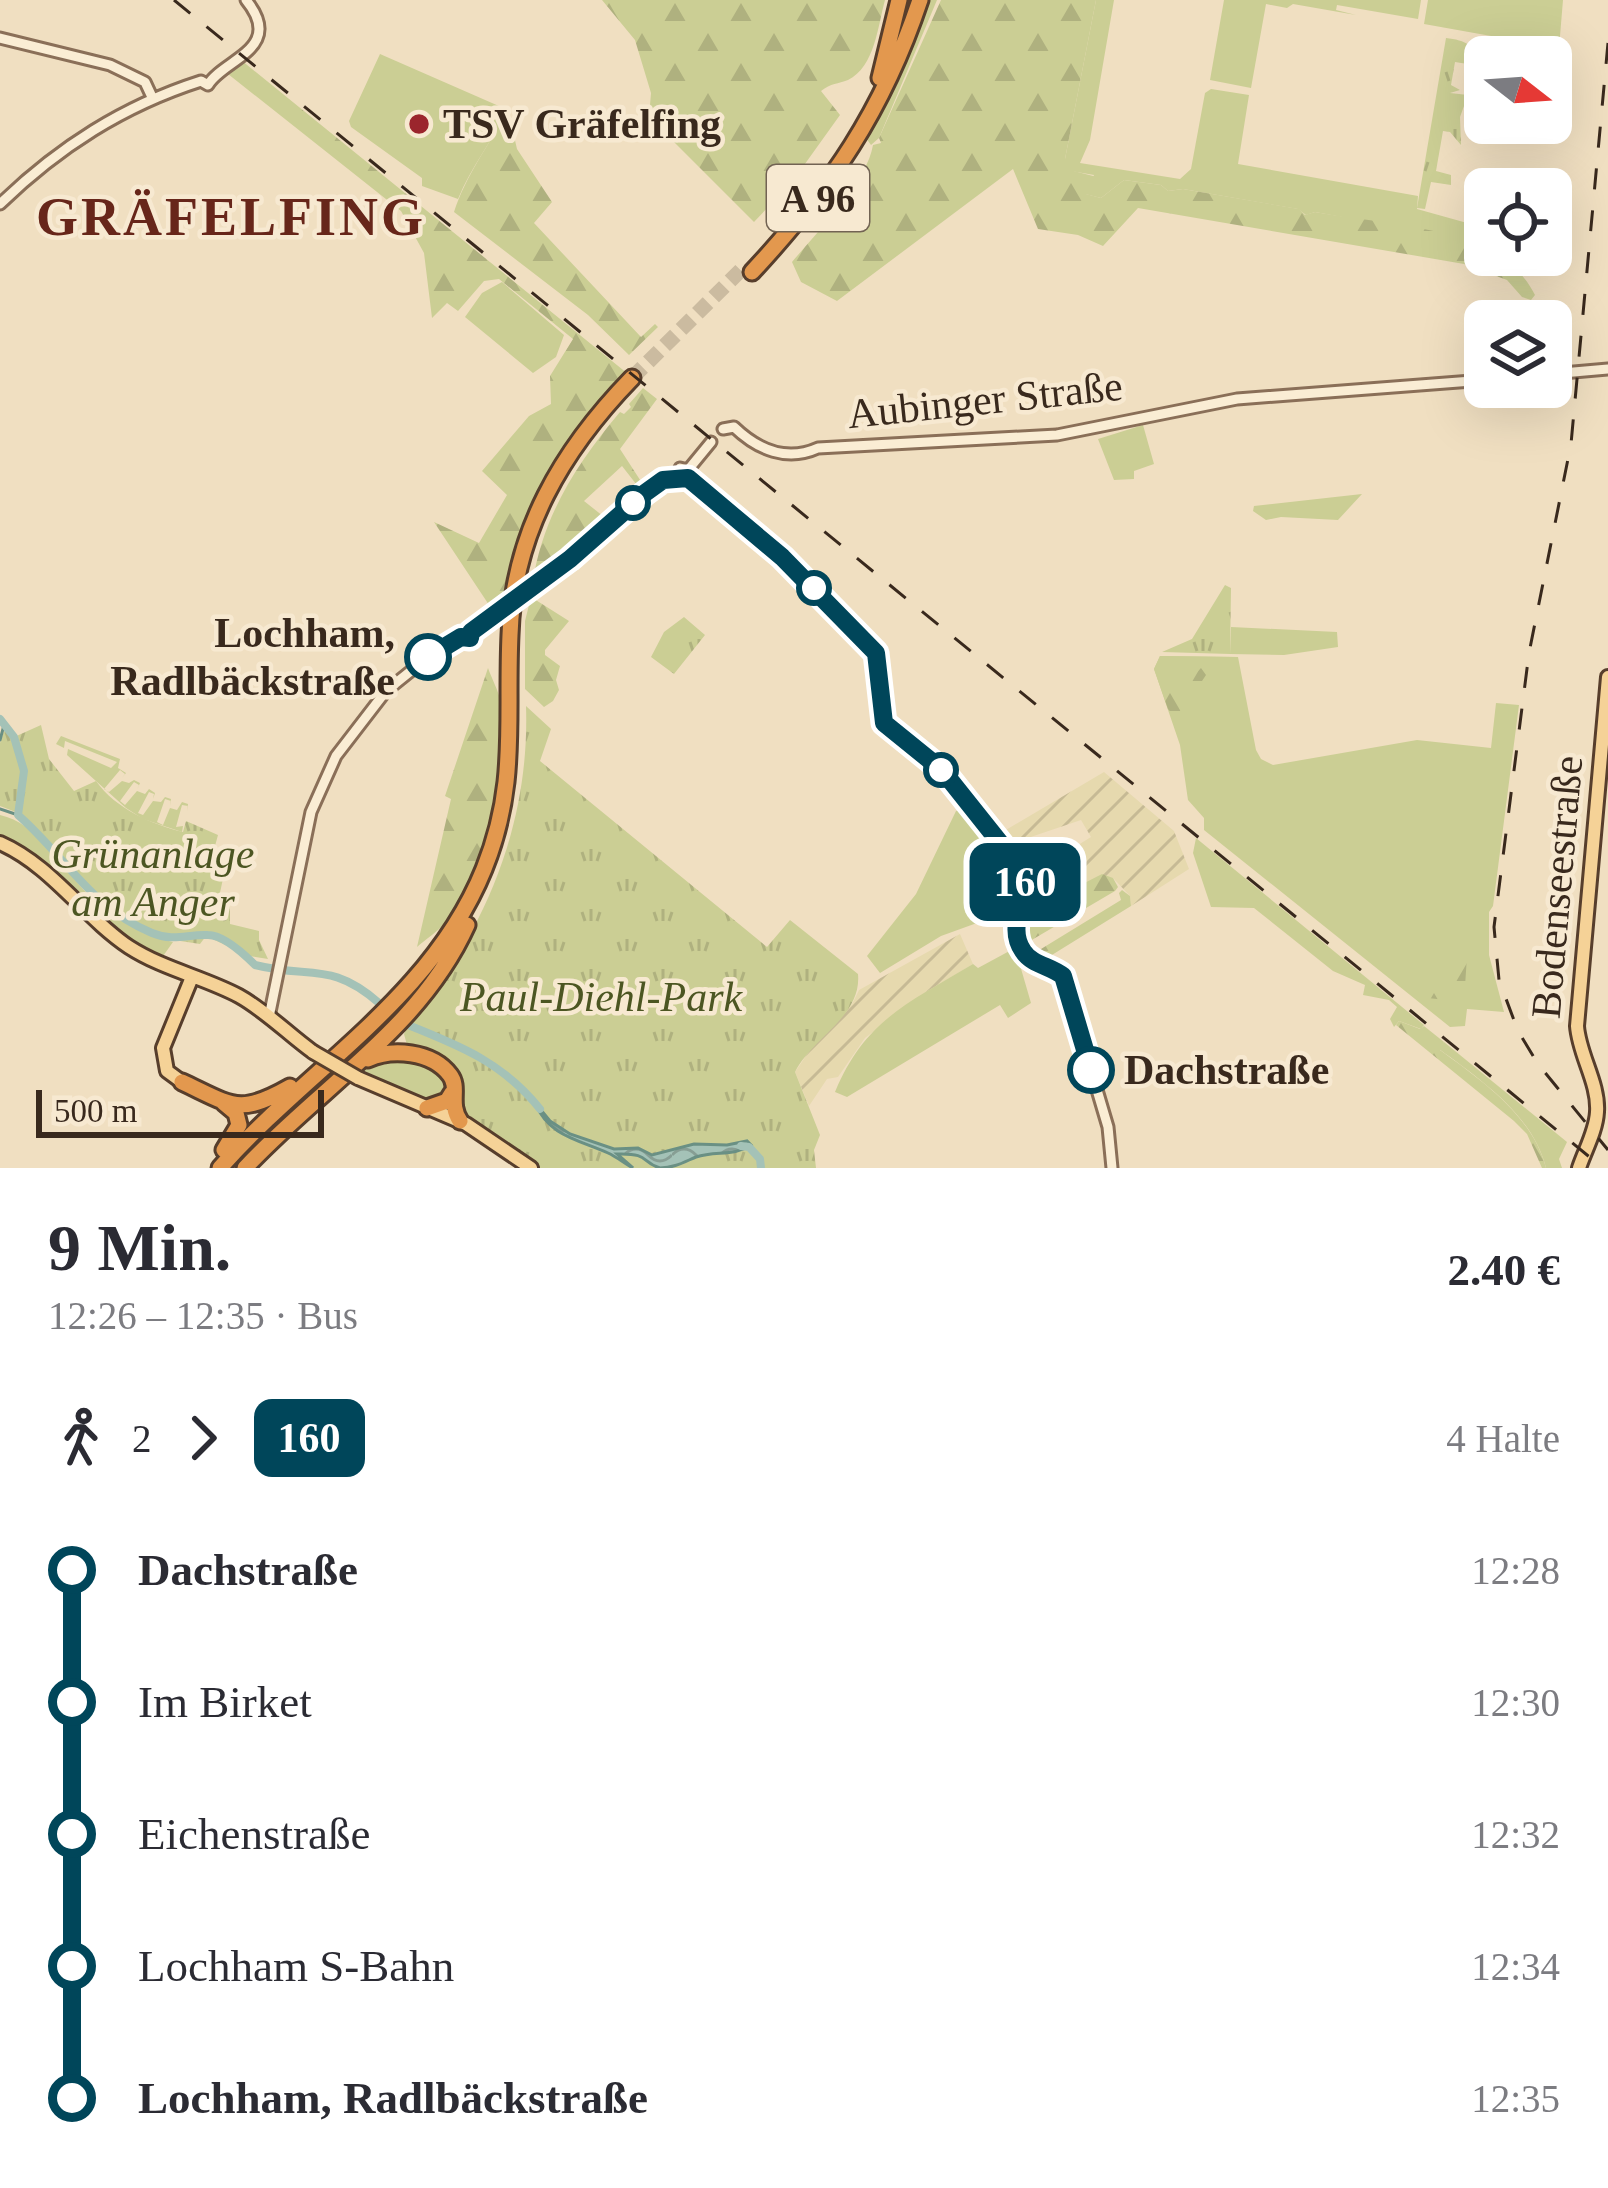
<!DOCTYPE html>
<html lang="de">
<meta charset="utf-8">
<style>
:root{--surface:#fff;--page:#f7f7f7;--text:#2b2b33;--muted:#7c7c81}
body{margin:0;font-family:"Times New Roman",serif;background:var(--page);color:var(--text);height:100vh;display:flex;flex-direction:column;font-size:45px;white-space:nowrap}
*{box-sizing:border-box;margin:0}
p{font-size:39px;color:var(--muted)}
.icon{flex:none;width:66px;height:66px;fill:none;stroke:currentColor;stroke-width:2;stroke-linecap:round;stroke-linejoin:round}
.map{position:relative;height:1168px;overflow:hidden}
.side{display:flex;flex-direction:column;background:var(--surface);flex:1}
.side>*{flex:none}
.badge{padding:0 24px;border-radius:18px;font-size:42px;line-height:78px}
.needle{width:78px;rotate:107deg}
.controls{position:absolute;left:1464px;top:36px;display:grid;gap:24px}
.controls a{display:grid;place-items:center;width:108px;height:108px;border-radius:18px;background:var(--surface);box-shadow:0 12px 48px #0002;font-size:60px}
.scale{position:absolute;left:36px;bottom:30px;width:288px;box-sizing:border-box;padding-left:12px;border:6px solid #39291d;border-top:0;font-size:33px;line-height:42px;white-space:nowrap;color:#39291d;-webkit-text-stroke:9px #f7e9d1;paint-order:stroke}
.map>.badge{position:absolute;translate:-50% -50%;box-shadow:0 0 0 6px #fff}
.legs{display:flex;align-items:center;gap:18px;height:132px;padding:0 48px;font-size:39px}
.legs p{margin-inline-start:auto}
.headline{display:flex;align-items:center;justify-content:space-between;height:204px;padding:0 48px}
h1{font-size:66px;font-weight:700;line-height:90px}
ul{padding:0 48px;list-style:none}
li{display:flex;align-items:center;gap:42px;height:132px;font-size:45px}
li i{display:grid;place-items:center;width:18px;height:100%;margin:0 15px;background:currentColor}
li i::after{content:'';width:30px;height:30px;margin:-15px;border:9px solid;border-radius:50%;background:var(--surface)}
li p{margin-inline-start:auto}
li:first-child i{background:linear-gradient(#0000 50%,currentColor 0)}
li:last-child i{background:linear-gradient(currentColor 50%,#0000 0)}
.map>svg:first-child{display:block}
.farmland{fill:url(#farmland-furrows)}
.green{fill:#cbce94}
.forest{fill:url(#forest-firs)}
.park{fill:url(#park-tufts)}
.water{fill:url(#water-waves);stroke:#6a9084;stroke-width:3}
.lines{fill:none;stroke-linecap:round;stroke-linejoin:round}
.stream{stroke:#6a9084;stroke-width:3}
.river{stroke:#a4c2b7;stroke-width:8}
.highway-tunnel{stroke:#cbbba0;stroke-width:15;stroke-dasharray:15 8;stroke-linecap:butt}
.minor-casing{stroke:#8a6f58;stroke-width:15}
.major-casing{stroke:#573e2c;stroke-width:18}
.highway-casing{stroke:#573e2c;stroke-width:21}
.minor{stroke:#faedd4;stroke-width:9}
.major{stroke:#f5d297;stroke-width:12}
.highway{stroke:#e3984e;stroke-width:15}
.rail{stroke:#39291d;stroke-width:3;stroke-dasharray:21 21;stroke-linecap:butt}
.minor-bridge-casing{stroke:#8a6f58;stroke-width:15;stroke-linecap:butt}
.major-bridge-casing{stroke:#573e2c;stroke-width:18;stroke-linecap:butt}
.minor-bridge{stroke:#faedd4;stroke-width:9}
.major-bridge{stroke:#f5d297;stroke-width:12}
.line-1-casing{stroke:#fff;stroke-width:27}
.line-1{stroke:#00465a;stroke-width:18}
.poi-dot{fill:#9b252d;stroke:#f7e9d1;stroke-width:4.5}
.stop-1-dot{fill:#fff;stroke:#00465a;stroke-width:6}
.labels{text-anchor:middle;dominant-baseline:central;stroke-width:9;stroke-linejoin:round;paint-order:stroke}
.shield{fill:#f7e9d1;stroke:#726353;stroke-width:3}
.shield-label{font-size:39px;font-weight:bold;fill:#39291d}
.poi-label{font-size:42px;font-weight:bold;fill:#39291d;stroke:#f7e9d1;text-anchor:start}
.street-label{font-size:42px;fill:#39291d;stroke:#f7e9d1}
.stop-label{font-size:42px;font-weight:bold;fill:#39291d;stroke:#f7e9d1;text-anchor:end}
.park-label{font-size:42px;font-style:italic;fill:#4c5622;stroke:#f7e9d1}
.district-label{font-size:54px;font-weight:bold;letter-spacing:3px;fill:#67261a;stroke:#f7e9d1}
</style>
<div class="map">
<svg width="1608" height="1168" viewBox="0 0 1608 1168">
<defs>
<pattern id="farmland-furrows" width="10" height="10" patternUnits="userSpaceOnUse" patternTransform="scale(3)"><rect width="10" height="10" fill="#e6d9ae"/><path d="M-1 1l2-2M0 10L10 0M9 11l2-2" fill="none" stroke="#c6ba95"/></pattern>
<pattern id="forest-firs" width="22" height="20" patternUnits="userSpaceOnUse" patternTransform="scale(3)"><rect width="22" height="20" fill="#cbce94"/><path d="M5 1l3.5 6h-7zM16 11l3.5 6h-7z" fill="#afb17f"/></pattern>
<pattern id="park-tufts" width="24" height="20" patternUnits="userSpaceOnUse" patternTransform="scale(3)"><rect width="24" height="20" fill="#cbce94"/><path d="M3 7l-1-3M5 7V3M7 7l1-3M15 17l-1-3M17 17v-4M19 17l1-3" fill="none" stroke="#afb17f"/></pattern>
<pattern id="water-waves" width="16" height="10" patternUnits="userSpaceOnUse" patternTransform="scale(3)"><rect width="16" height="10" fill="#a4c2b7"/><path d="M0 5q4-4 8 0t8 0" fill="none" stroke="#879e94"/></pattern>
</defs>
<rect width="100%" height="100%" fill="#f0dfc1"/>
<path class="farmland" d="M 1104,772 L 1174,831 L 1189,869 L 1131,906 L 1130,896 L 1113,878 L 1064,890 L 1024,914 L 1031,889 L 1028,876 L 1091,837 L 1081,820 L 1007,845 L 999,834 Z
M 960,934 L 973,964 L 926,992 L 865,1038 L 838,1077 L 827,1079 L 809,1106 L 795,1072 L 812,1047 L 852,1004 L 859,990 Z"/>
<path class="green" d="M 929,0 L 937,0 L 879,138 L 871,145 L 866,138 L 898,77 Z
M 1096,0 L 1114,0 L 1090,140 L 1080,163 L 1180,179 L 1191,169 L 1205,93 L 1211,89 L 1249,95 L 1238,164 L 1418,196 L 1417,209 L 1485,228 L 1485,249 L 1439,235 L 1315,212 L 1306,215 L 1298,209 L 1183,189 L 1168,191 L 1161,185 L 1124,180 L 1101,198 L 1085,194 L 1094,175 L 1065,170 L 1065,159 Z
M 1224,0 L 1421,0 L 1418,19 L 1337,5 L 1336,10 L 1356,15 L 1293,4 L 1287,8 L 1266,4 L 1251,88 L 1210,80 Z
M 1428,0 L 1563,0 L 1559,48 L 1424,24 Z
M 380,54 L 508,110 C 492,141 471,167 458,199 L 422,186 L 422,178 L 351,127 L 349,121 Z
M 502,282 L 564,335 L 556,357 L 533,373 L 465,317 L 482,293 Z
M 1143,425 L 1154,464 L 1134,471 L 1134,479 L 1114,480 L 1098,439 Z
M 1362,494 L 1338,520 L 1281,517 L 1266,520 L 1253,511 L 1254,506 Z
M 1231,627 L 1337,632 L 1338,647 L 1284,655 L 1230,654 Z
M 1160,656 L 1238,657 L 1256,750 L 1261,759 L 1273,765 L 1417,740 L 1491,748 L 1496,703 L 1519,705 L 1493,906 L 1489,912 L 1489,955 L 1504,1012 L 1467,1009 L 1465,1026 L 1450,1027 L 1204,830 L 1204,818 L 1188,800 L 1180,745 L 1154,669 Z
M 61,736 L 120,759 L 118,768 L 126,773 L 122,778 L 125,774 L 120,770 L 104,789 L 109,792 L 122,781 L 129,783 L 134,780 L 140,783 L 137,790 L 139,785 L 134,782 L 120,801 L 125,805 L 137,791 L 145,794 L 149,789 L 155,793 L 153,799 L 154,794 L 149,792 L 138,813 L 143,815 L 153,801 L 161,802 L 165,797 L 171,799 L 170,806 L 171,801 L 165,799 L 157,822 L 163,825 L 170,808 L 177,810 L 182,802 L 188,804 L 187,811 L 188,806 L 182,805 L 176,827 L 183,826 L 182,832 L 143,819 L 126,808 L 67,755 L 68,749 L 111,768 L 117,762 L 65,741 L 64,748 L 56,744 Z
M 963,809 C 995,821 1000,880 1010,911 L 941,936 L 880,973 L 867,956 L 916,894 L 956,811 Z
M 1196,838 L 1424,1025 L 1421,1029 L 1399,1021 L 1394,1027 L 1390,1019 L 1397,1007 L 1389,1000 L 1363,995 L 1365,985 L 1333,971 L 1254,908 L 1211,907 L 1193,853 Z
M 1015,948 L 1031,1003 L 1008,1018 L 1000,1005 L 847,1097 L 835,1092 C 865,1020 908,1003 973,964 L 978,968 Z
M 1444,1042 L 1567,1142 L 1559,1159 L 1562,1168 L 1546,1168 C 1533,1115 1481,1080 1439,1049 Z
M 395,1053 L 443,1072 L 450,1085 L 434,1105 L 354,1072 L 371,1060 Z"/>
<path class="forest" d="M 602,0 L 885,0 C 878,25 875,67 848,80 C 838,84 831,83 821,91 L 840,115 L 792,182 L 754,222 L 649,117 L 651,93 L 635,40 Z
M 941,0 L 1096,0 L 1065,159 L 1066,169 L 1097,177 L 1086,194 L 1101,198 L 1124,180 L 1161,185 L 1168,191 L 1183,189 L 1299,209 L 1305,215 L 1315,212 C 1369,222 1436,224 1485,249 L 1485,255 C 1509,255 1526,278 1535,295 L 1531,300 L 1522,297 L 1507,280 L 1464,264 L 1138,208 L 1103,246 L 1078,235 L 1038,229 L 1013,169 L 837,301 L 801,282 L 792,262 C 817,232 867,182 873,145 L 881,143 L 879,138 Z
M 241,60 L 628,374 C 564,437 519,510 506,601 L 493,611 L 434,522 L 479,543 L 507,495 L 482,471 L 529,416 L 551,404 L 550,376 L 573,339 L 499,279 L 484,281 L 458,311 L 447,303 L 432,318 L 424,253 L 401,211 L 228,74 Z
M 508,110 L 517,149 L 552,202 L 534,223 L 641,337 L 655,324 L 658,327 L 629,355 L 588,315 L 454,212 C 466,175 489,145 508,110 Z
M 643,388 L 657,399 L 620,449 L 644,486 L 640,489 L 622,466 L 584,501 L 608,520 L 533,581 C 543,515 578,462 620,412 L 624,414 L 631,407 L 629,404 Z
M 531,597 L 569,621 L 545,650 L 545,655 L 560,666 L 556,680 L 559,690 L 553,701 L 544,707 L 525,689 L 525,621 Z
M 1160,656 L 1237,657 L 1238,659 L 1226,664 L 1187,661 L 1177,669 L 1187,669 L 1192,677 L 1201,668 L 1206,675 L 1186,705 L 1177,701 L 1182,715 L 1177,720 L 1168,709 L 1154,669 Z
M 488,668 C 492,679 498,690 501,702 C 515,756 479,880 445,923 C 437,932 426,939 417,947 L 451,799 L 445,796 Z
M 0,815 C 38,824 58,861 83,889 C 106,914 140,935 173,942 L 161,959 L 106,925 L 0,840 Z
M 1102,874 L 1113,878 L 1118,887 L 1115,891 L 1030,941 L 1032,949 L 1041,949 L 1121,900 L 1119,893 L 1122,890 L 1130,896 L 1131,906 L 1047,958 L 1034,958 L 1020,939 L 1024,914 Z
M 1465,922 L 1469,925 L 1464,1002 L 1428,998 L 1432,975 L 1427,952 L 1449,954 L 1459,947 Z
M 1399,1021 L 1420,1029 L 1424,1026 L 1444,1042 L 1440,1050 C 1481,1080 1533,1116 1546,1168 L 1542,1168 L 1527,1134 L 1514,1121 L 1396,1025 Z"/>
<path class="park" d="M 1446,38 C 1465,40 1478,46 1480,66 L 1455,62 L 1451,85 L 1460,90 L 1450,93 L 1468,95 L 1460,117 L 1461,145 L 1450,132 L 1443,131 L 1436,171 L 1451,175 L 1451,185 L 1431,182 L 1425,209 L 1417,208 Z
M 1225,585 L 1231,588 L 1230,654 L 1162,652 L 1192,639 Z
M 684,617 L 705,635 L 674,674 L 651,657 L 664,632 Z
M 526,706 L 551,729 L 540,761 L 767,947 L 790,920 L 858,974 C 862,1016 812,1038 795,1072 L 820,1135 L 814,1150 L 816,1168 L 539,1168 L 502,1138 L 457,1113 L 458,1089 L 407,1045 L 404,1034 L 408,1025 C 484,934 530,826 526,706 Z
M 41,725 L 49,759 L 74,791 L 96,781 C 116,809 151,824 183,832 L 186,821 L 218,835 L 209,868 L 224,874 L 218,902 L 230,904 L 230,924 L 259,931 L 259,940 L 268,959 L 249,956 L 206,936 L 200,944 L 154,937 L 101,907 L 35,833 L 38,830 L 21,814 L 0,806 L 0,743 L 5,728 L 12,738 Z"/>
<path class="water" d="M 536,1104 L 550,1121 L 570,1134 L 614,1149 L 638,1148 L 652,1155 L 694,1144 L 727,1145 L 747,1141 L 751,1145 C 733,1157 716,1150 696,1157 C 684,1162 674,1168 660,1168 C 640,1162 651,1153 617,1154 L 633,1168 C 625,1164 617,1157 608,1153 C 580,1140 548,1136 536,1104 Z"/>
<g class="lines">
<path class="stream" d="M 0,740 L 4,725
M 0,809 L 18,815"/>
<path class="river" d="M 0,719 L 14,737 L 24,771 L 18,815 C 66,857 91,908 152,933 C 174,942 187,934 208,935 C 224,935 244,954 255,965 C 310,979 331,961 379,1003
M 408,1025 C 461,1046 503,1063 540,1109
M 741,1146 L 749,1147 L 760,1159 L 761,1168"/>
<path class="highway-tunnel" d="M 632,378 L 746,265"/>
<g class="minor-casing">
<path id="minor" d="M 0,38 L 110,65 L 145,82 L 152,97
M 0,204 C 59,147 123,106 201,81 L 208,85 C 223,59 286,49 246,0
M 1551,374 L 1608,369
M 723,429 L 734,427 C 758,450 787,462 818,448 L 1057,435 L 1237,399 L 1485,380
M 688,479 L 782,557 L 876,653 L 884,723 C 898,739 918,751 935,765 C 963,787 1003,835 1020,867 C 1034,894 1005,923 1021,949 C 1032,967 1054,964 1065,982 L 1108,1127 L 1112,1168
M 533,588 L 645,493 L 676,477 L 680,468 L 688,470 L 711,442
M 471,631 L 503,610
M 269,1017 L 311,812 L 336,756 L 386,691 L 432,654 L 462,637"/>
</g>
<g class="major-casing">
<path id="major" d="M 0,843 C 52,866 83,916 129,947 C 163,969 203,977 239,996 C 266,1011 288,1034 313,1052
M 358,1078 L 466,1124 L 531,1168
M 182,1082 L 167,1071 L 163,1048 L 192,977
M 1579,1168 C 1585,1150 1596,1131 1597,1112 C 1599,1083 1579,1055 1577,1026 L 1608,677"/>
</g>
<g class="highway-casing">
<path id="highway" d="M 880,78 L 899,0
M 752,272 C 831,187 883,111 920,0
M 368,1059 C 392,1048 432,1051 450,1075 C 460,1088 448,1103 460,1121
M 182,1082 C 233,1106 239,1116 290,1087
M 427,1108 L 447,1101 L 452,1093
M 224,1150 L 239,1125 L 236,1113 L 224,1103
M 220,1168 C 309,1067 432,998 484,869 C 518,785 506,722 510,635 C 513,533 562,450 632,378
M 245,1168 C 320,1087 420,1029 467,925"/>
</g>
<use href="#minor" class="minor"/>
<use href="#major" class="major"/>
<use href="#highway" class="highway"/>
<path class="rail" d="M 174,0 L 1603,1168
M 1608,43 L 1571,444 L 1529,653 L 1494,927 L 1499,980 L 1518,1031 L 1538,1064 L 1608,1150"/>
<g class="minor-bridge-casing">
<path id="minor-bridge" d="M 503,610 L 533,588"/>
</g>
<g class="major-bridge-casing">
<path id="major-bridge" d="M 313,1052 L 358,1078"/>
</g>
<use href="#minor-bridge" class="minor-bridge"/>
<use href="#major-bridge" class="major-bridge"/>
</g>
<g class="lines">
<g class="line-1-casing">
<path id="line-1" d="M 428,657 L 461,637 L 470,638 L 471,632 L 570,559 L 645,493 L 663,480 L 688,478 L 782,557 L 876,653 L 884,723 L 942,770 L 1020,868 C 1031,895 1005,926 1023,951 C 1032,965 1051,966 1063,976 L 1091,1070"/>
</g>
<use href="#line-1" class="line-1"/>
</g>
<circle class="poi-dot" cx="419" cy="124" r="12"/>
<g class="stop-1-dot">
<circle cx="633" cy="503" r="15"/>
<circle cx="814" cy="588" r="15"/>
<circle cx="428" cy="657" r="21"/>
<circle cx="941" cy="770" r="15"/>
<circle cx="1091" cy="1070" r="21"/>
</g>
<g class="labels">
<rect class="shield" x="767" y="165" width="102" height="66" rx="9"/>
<g class="shield-label">
<text x="818" y="198">A 96</text>
</g>
<g class="poi-label">
<text x="443" y="124">TSV Gräfelfing</text>
</g>
<g class="street-label">
<text transform="translate(985 400) rotate(-6)">Aubinger Straße</text>
<text transform="translate(1557 887) rotate(-85)">Bodenseestraße</text>
</g>
<g class="stop-label">
<text x="395" y="633">Lochham,<tspan x="395" dy="48">Radlbäckstraße</tspan></text>
<text x="1124" y="1070" text-anchor="start">Dachstraße</text>
</g>
<g class="park-label">
<text x="153" y="854">Grünanlage<tspan x="153" dy="48">am Anger</tspan></text>
<text x="601" y="997">Paul-Diehl-Park</text>
</g>
<g class="district-label">
<text x="231" y="217">GRÄFELFING</text>
</g>
</g>
</svg>
<div class="controls">
<a><svg class="needle" viewBox="-14 -14 28 28"><path d="M0-13l5 13h-10z" fill="#e53935"/><path d="M0 13l5-13h-10z" fill="#7c7c81"/></svg></a>
<a><svg class="icon" aria-label="locate" viewBox="0 0 24 24"><circle cx="12" cy="12" r="6"/><path d="M12 2v4M12 18v4M2 12h4M18 12h4"/></svg></a>
<a><svg class="icon" aria-label="layers" viewBox="0 0 24 24"><path d="M12 4l9 5-9 5-9-5zM3 14l9 5 9-5"/></svg></a>
</div>
<div class="scale">500 m</div>
<b class="badge" style="left:1025px;top:882px;background:#00465a;color:#fff">160</b>
</div>
<section class="side">
<div class="headline"><div><h1>9 Min.</h1><p>12:26 – 12:35 · Bus</p></div><b>2.40 €</b></div>
<div class="legs"><svg class="icon" aria-label="walk" viewBox="0 0 24 24"><circle cx="13" cy="4" r="2"/><path d="M13 8l-2 6 4 7M11 14l-3 7M7 12l3-4h3l4 4"/></svg>2<svg class="icon" aria-label="forward" viewBox="0 0 24 24"><path d="M9 5l7 7-7 7"/></svg><b class="badge" style="background:#00465a;color:#fff">160</b><p>4 Halte</p></div>
<ul>
<li><i style="color:#00465a"></i><b>Dachstraße</b><p>12:28</p></li>
<li><i style="color:#00465a"></i><span>Im Birket</span><p>12:30</p></li>
<li><i style="color:#00465a"></i><span>Eichenstraße</span><p>12:32</p></li>
<li><i style="color:#00465a"></i><span>Lochham S-Bahn</span><p>12:34</p></li>
<li><i style="color:#00465a"></i><b>Lochham, Radlbäckstraße</b><p>12:35</p></li>
</ul>
</section>
